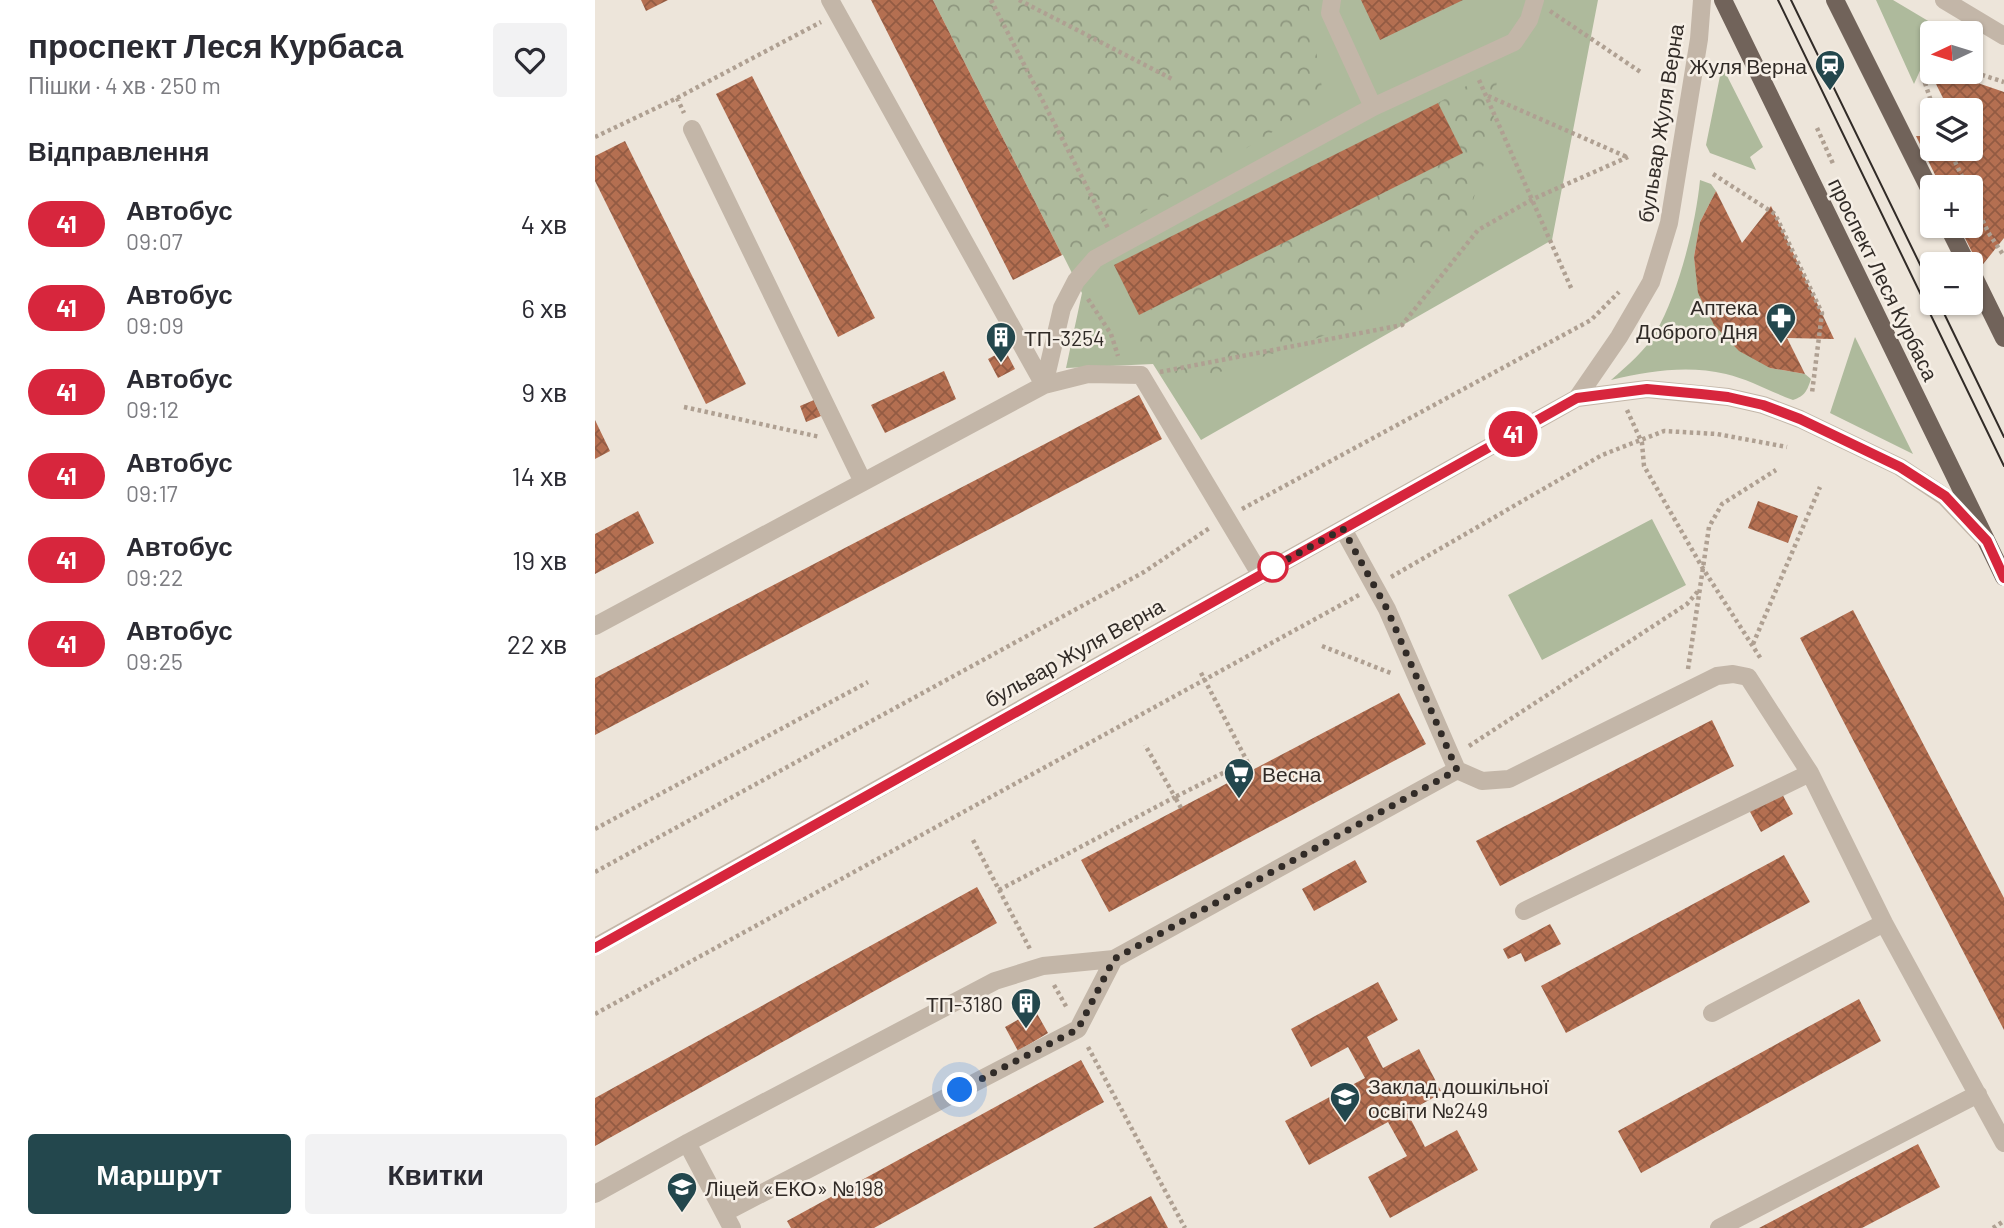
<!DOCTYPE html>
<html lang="uk">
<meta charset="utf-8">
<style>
:root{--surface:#fff;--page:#f2f2f3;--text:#2b2b33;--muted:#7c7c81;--accent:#23474d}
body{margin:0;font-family:Barlow,sans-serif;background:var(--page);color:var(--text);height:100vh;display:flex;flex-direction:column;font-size:26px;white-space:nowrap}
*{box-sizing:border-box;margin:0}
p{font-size:23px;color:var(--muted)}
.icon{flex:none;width:38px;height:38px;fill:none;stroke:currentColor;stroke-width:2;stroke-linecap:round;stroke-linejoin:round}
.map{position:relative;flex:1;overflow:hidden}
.details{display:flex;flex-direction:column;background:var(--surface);width:595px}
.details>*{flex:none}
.badge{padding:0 14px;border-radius:23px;font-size:24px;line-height:46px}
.needle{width:46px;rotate:266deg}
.controls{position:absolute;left:1325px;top:21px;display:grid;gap:14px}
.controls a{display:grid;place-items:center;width:63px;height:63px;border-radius:7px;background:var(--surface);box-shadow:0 2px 5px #0004;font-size:35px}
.you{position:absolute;width:35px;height:35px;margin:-18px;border:5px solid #fff;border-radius:50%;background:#1a73e8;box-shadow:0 0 0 10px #1a73e833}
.map>.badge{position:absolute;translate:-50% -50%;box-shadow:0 0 0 4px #fff}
h2{padding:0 28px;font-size:26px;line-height:63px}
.round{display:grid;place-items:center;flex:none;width:74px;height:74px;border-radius:7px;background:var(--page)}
.head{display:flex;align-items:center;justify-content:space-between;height:119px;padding:0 28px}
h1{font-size:33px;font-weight:700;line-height:52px}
.cta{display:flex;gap:14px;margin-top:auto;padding:14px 28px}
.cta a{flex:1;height:80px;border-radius:7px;background:var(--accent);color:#fff;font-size:28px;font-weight:700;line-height:80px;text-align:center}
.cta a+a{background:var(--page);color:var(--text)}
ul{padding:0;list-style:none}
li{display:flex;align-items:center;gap:21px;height:84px;padding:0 28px}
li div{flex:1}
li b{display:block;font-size:26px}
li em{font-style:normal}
li .badge{min-width:77px;font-weight:700;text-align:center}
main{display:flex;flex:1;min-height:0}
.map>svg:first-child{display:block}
.green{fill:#aeba9c}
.forest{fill:url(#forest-crowns)}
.building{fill:url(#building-cross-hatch)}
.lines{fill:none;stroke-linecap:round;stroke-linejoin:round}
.path{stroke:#afa092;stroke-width:4.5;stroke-dasharray:3.5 3.5;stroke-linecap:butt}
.minor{stroke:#c3b6a8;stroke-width:18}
.major{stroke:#71635a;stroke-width:18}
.tram{stroke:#312b27;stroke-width:2}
.line-casing{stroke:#fff;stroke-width:16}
.line{stroke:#d7263d;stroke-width:10}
.walk{stroke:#312b27;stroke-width:7;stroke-dasharray:0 12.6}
.stop-dot{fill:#fff;stroke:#d7263d;stroke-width:3.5}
.labels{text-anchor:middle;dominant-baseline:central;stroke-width:5;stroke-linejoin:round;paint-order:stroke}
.poi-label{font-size:21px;fill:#312b27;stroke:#f6efe6;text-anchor:start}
.street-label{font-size:21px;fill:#312b27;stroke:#f6efe6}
</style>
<main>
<section class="details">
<div class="head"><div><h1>проспект Леся Курбаса</h1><p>Пішки · 4 хв · 250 m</p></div><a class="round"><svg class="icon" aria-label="heart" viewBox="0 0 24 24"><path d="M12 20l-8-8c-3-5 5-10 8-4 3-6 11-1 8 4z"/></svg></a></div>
<h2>Відправлення</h2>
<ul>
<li><span class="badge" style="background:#d7263d;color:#fff">41</span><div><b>Автобус</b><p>09:07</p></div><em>4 хв</em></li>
<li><span class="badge" style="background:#d7263d;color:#fff">41</span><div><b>Автобус</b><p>09:09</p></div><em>6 хв</em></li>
<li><span class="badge" style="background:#d7263d;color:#fff">41</span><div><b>Автобус</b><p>09:12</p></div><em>9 хв</em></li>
<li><span class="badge" style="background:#d7263d;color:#fff">41</span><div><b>Автобус</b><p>09:17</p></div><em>14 хв</em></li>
<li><span class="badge" style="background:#d7263d;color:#fff">41</span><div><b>Автобус</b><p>09:22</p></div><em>19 хв</em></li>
<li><span class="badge" style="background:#d7263d;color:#fff">41</span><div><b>Автобус</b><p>09:25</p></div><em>22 хв</em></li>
</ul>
<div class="cta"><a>Маршрут</a><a>Квитки</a></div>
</section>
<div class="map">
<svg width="1409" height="1228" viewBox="0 0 1409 1228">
<defs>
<pattern id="forest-crowns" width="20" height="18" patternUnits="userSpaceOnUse" patternTransform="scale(1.75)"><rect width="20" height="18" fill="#aeba9c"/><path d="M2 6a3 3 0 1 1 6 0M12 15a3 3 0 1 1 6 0" fill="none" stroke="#8e977f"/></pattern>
<pattern id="building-cross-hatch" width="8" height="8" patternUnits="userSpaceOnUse" patternTransform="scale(1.75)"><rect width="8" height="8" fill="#b46f51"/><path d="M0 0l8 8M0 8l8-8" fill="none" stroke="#935b43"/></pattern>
</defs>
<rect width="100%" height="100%" fill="#ede5da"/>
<path class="green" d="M 340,0 L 1003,0 L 957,240 L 606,440 L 558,364 L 471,368 L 487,293 Z
M 1281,0 L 1298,0 L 1345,28 L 1342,33 L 1337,33 L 1337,44 L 1319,84 Z
M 1127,66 L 1168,147 L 1155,157 L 1161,170 L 1115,153 L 1111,145 Z
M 1105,180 L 1116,184 L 1121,191 L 1105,222 L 1099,257 L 1104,293 L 1175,368 L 1210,374 L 1216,379 C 1212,391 1210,396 1198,400 C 1176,392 1153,379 1131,374 C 1092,365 1055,371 1016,380 C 1033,365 1050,351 1061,332 C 1083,294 1101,224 1105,180 Z
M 1260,337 L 1318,454 L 1235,413 Z
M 1057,519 L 1091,585 L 947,660 L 913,595 Z"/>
<path class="forest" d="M 338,0 L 717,0 L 714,7 L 729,100 L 500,242 L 467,255 Z
M 903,67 L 897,137 L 871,224 L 745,330 L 591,384 L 537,342 L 544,315 L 867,153 L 843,103 Z"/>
<path class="building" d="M 46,0 L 73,0 L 51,11 Z
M 276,0 L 338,0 L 467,255 L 418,280 Z
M 766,0 L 868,0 L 785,40 Z
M 157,76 L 280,318 L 243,337 L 121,94 Z
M 1339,80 L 1374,80 L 1409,92 L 1409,238 L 1385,268 L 1364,226 L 1376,226 L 1376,187 L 1346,187 L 1321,136 L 1337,136 L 1337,149 L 1376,149 L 1376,110 L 1354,110 Z
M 843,103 L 868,153 L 544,315 L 519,265 Z
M 30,141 L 151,384 L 111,404 L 0,181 L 0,156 Z
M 1121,191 L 1147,243 L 1176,206 L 1239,339 L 1192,338 L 1210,374 L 1175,368 L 1144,351 L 1119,325 L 1103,293 L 1099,257 L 1105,222 Z
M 410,350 L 420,369 L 403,378 L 393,359 Z
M 349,371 L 361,399 L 290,433 L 276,405 Z
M 544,395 L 567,439 L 0,735 L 0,678 Z
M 219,400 L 226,416 L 211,422 L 205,406 Z
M 0,420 L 15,451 L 0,459 Z
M 1163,501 L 1203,516 L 1193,543 L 1153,528 Z
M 43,511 L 59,543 L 0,574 L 0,534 Z
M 1258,610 L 1409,898 L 1409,1030 L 1205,638 Z
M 804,693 L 831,744 L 514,912 L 486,860 Z
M 1117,720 L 1139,766 L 905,886 L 881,841 Z
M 1186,792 L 1198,814 L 1166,832 L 1154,810 Z
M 1189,855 L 1215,902 L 971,1033 L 946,986 Z
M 760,860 L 772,882 L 719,911 L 707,889 Z
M 382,887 L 402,923 L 0,1146 L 0,1098 Z
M 955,924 L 966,944 L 930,962 L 926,953 L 913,959 L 908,949 Z
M 783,982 L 803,1020 L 772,1037 L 788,1068 L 824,1049 L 847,1093 L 812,1112 L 830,1147 L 862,1130 L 883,1170 L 795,1218 L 773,1177 L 812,1156 L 793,1122 L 714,1165 L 690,1121 L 770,1078 L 753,1047 L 716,1067 L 696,1029 Z
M 1264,999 L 1286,1041 L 1046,1173 L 1023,1131 Z
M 440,1010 L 453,1033 L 423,1051 L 410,1027 Z
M 486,1060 L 509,1102 L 279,1228 L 196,1228 L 192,1221 Z
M 1323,1144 L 1345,1187 L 1267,1228 L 1164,1228 Z
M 556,1196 L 573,1228 L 498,1228 Z"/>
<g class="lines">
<path class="path" d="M 396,0 L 514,230
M 424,0 L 579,80
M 955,11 L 1047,73
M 1337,63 L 1330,83 L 1339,110
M 1366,72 L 1381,73 L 1409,82
M 884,80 L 977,290
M 893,96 L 1032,157
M 82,98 L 89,113
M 1222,128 L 1239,166
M 0,137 L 82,98 L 226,22
M 1354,149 L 1372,187
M 1118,174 L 1180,214 L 1227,313 L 1217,393
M 1376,195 L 1393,232 L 1409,256
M 493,299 L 516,334 L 523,356
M 565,372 L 807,325 L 883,230 L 938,199 L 1033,157
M 89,407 L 225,437
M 1032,410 L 1047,443 L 1049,466 L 1107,567 L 1166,659
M 647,509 L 996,320 L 1024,292
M 796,577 L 1007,455 L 1069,431 L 1122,434 L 1192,447
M 1158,644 L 1225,487
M 727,646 L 798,674
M 1093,669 L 1114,527 L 1127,504 L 1181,470
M 874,746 L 1092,604 L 1104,590
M 652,761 L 657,770
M 586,808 L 580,797 L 652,761 L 605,671
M 0,829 L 273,682
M 378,840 L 435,949
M 0,872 L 549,572 L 616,527
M 404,890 L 580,797 L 550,745
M 459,985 L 472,1008
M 0,1014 L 764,595
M 493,1047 L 590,1228
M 1398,1228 L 1409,1221"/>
<path class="minor" d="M 235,0 L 449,385
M 737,0 L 735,13 L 778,107
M 1349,0 L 1409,36
M 97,129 L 268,482
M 449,385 L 467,308 L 481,281 L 500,259 L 778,107 L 919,42 L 934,20 L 940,0
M 982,398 L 1024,337 L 1056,282 L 1074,223 L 1104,39 L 1107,0
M 748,529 L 792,609 L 862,770 L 887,781 L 914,779 L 1122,676 L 1138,674 L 1153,677 L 1215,773 L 1289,923 L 1409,1143
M 0,626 L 449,385 L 493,374 L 546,375 L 665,574
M 929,911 L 1215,773
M 0,947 L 982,398 L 1052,389 L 1133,397 L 1168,405 L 1205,419 L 1305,467 L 1350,497 L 1387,536
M 1117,1013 L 1289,923
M 92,1143 L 137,1228
M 0,1194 L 92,1143 L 400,981 L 448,966 L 519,959 L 862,770
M 129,1213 L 483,1029 L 519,959
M 1124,1228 L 1383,1094"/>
<path class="major" d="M 1128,0 L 1409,577
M 1240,0 L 1337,194
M 1353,226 L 1372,264
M 1376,271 L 1409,338"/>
<path class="tram" d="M 1183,0 L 1409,466
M 1196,0 L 1337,289
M 1344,303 L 1409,437"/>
</g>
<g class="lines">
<g class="line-casing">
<path id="line" d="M 0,948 L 982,398 L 1052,389 L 1106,394 L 1133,397 L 1168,405 L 1205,419 L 1305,467 L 1350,496 L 1392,541 L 1409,578"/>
</g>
<use href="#line" class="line"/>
<path class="walk" d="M 365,1090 L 483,1029 L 519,959 L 862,770 L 792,609 L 748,529 L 678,567"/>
</g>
<defs>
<g id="station-pin" transform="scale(1.575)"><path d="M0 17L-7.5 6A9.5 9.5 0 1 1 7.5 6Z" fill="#23474d" stroke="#f6efe6"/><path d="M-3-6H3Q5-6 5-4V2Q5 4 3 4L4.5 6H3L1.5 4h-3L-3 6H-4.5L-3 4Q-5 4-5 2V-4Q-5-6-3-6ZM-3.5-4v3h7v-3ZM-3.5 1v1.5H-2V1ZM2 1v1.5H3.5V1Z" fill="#fff"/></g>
<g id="pharmacy-pin" transform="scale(1.575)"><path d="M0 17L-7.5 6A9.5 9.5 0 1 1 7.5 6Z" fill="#23474d" stroke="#f6efe6"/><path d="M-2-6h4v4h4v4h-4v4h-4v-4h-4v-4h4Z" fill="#fff"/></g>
<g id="building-pin" transform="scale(1.575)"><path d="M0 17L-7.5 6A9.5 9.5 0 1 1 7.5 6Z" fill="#23474d" stroke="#f6efe6"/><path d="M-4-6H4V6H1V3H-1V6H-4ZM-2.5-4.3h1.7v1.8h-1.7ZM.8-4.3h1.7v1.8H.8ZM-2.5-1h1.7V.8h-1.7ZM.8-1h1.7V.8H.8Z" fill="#fff"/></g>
<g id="supermarket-pin" transform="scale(1.575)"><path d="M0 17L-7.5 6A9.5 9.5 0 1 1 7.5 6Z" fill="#23474d" stroke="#f6efe6"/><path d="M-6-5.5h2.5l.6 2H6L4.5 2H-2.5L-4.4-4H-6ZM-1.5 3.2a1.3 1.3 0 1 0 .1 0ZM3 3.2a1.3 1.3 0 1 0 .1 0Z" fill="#fff"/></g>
<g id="school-pin" transform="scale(1.575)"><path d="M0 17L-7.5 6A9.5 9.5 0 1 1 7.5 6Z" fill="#23474d" stroke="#f6efe6"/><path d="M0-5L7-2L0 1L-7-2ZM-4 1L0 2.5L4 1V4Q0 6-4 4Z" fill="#fff"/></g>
</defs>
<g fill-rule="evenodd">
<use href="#station-pin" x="1235" y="65"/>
<use href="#pharmacy-pin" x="1186" y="318"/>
<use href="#building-pin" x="406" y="337"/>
<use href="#supermarket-pin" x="644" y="773"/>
<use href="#building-pin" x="431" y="1003"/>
<use href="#school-pin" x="750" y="1097"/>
<use href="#school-pin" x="87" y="1187"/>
</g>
<circle class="stop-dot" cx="678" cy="567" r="14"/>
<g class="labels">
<g class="poi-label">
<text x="1212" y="65" text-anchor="end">Жуля Верна</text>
<text x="1163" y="306" text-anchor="end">Аптека<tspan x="1163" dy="24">Доброго Дня</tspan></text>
<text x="429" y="337">ТП-3254</text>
<text x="667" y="773">Весна</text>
<text x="408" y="1003" text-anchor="end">ТП-3180</text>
<text x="773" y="1085">Заклад дошкільної<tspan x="773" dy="24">освіти №249</tspan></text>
<text x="110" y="1187">Ліцей «ЕКО» №198</text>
</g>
<g class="street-label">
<text transform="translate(1065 123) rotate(-81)">бульвар Жуля Верна</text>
<text transform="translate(1289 279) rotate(64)">проспект Леся Курбаса</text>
<text transform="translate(479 652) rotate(-29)">бульвар Жуля Верна</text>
</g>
</g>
</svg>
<div class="controls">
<a><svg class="needle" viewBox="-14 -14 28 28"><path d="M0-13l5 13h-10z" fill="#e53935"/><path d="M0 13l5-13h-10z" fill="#7c7c81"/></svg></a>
<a><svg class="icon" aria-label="layers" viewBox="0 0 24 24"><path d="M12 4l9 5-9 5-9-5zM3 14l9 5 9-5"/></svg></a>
<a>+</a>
<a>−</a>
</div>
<div class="you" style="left:365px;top:1090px"></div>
<b class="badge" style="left:918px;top:434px;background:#d7263d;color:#fff">41</b>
</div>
</main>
